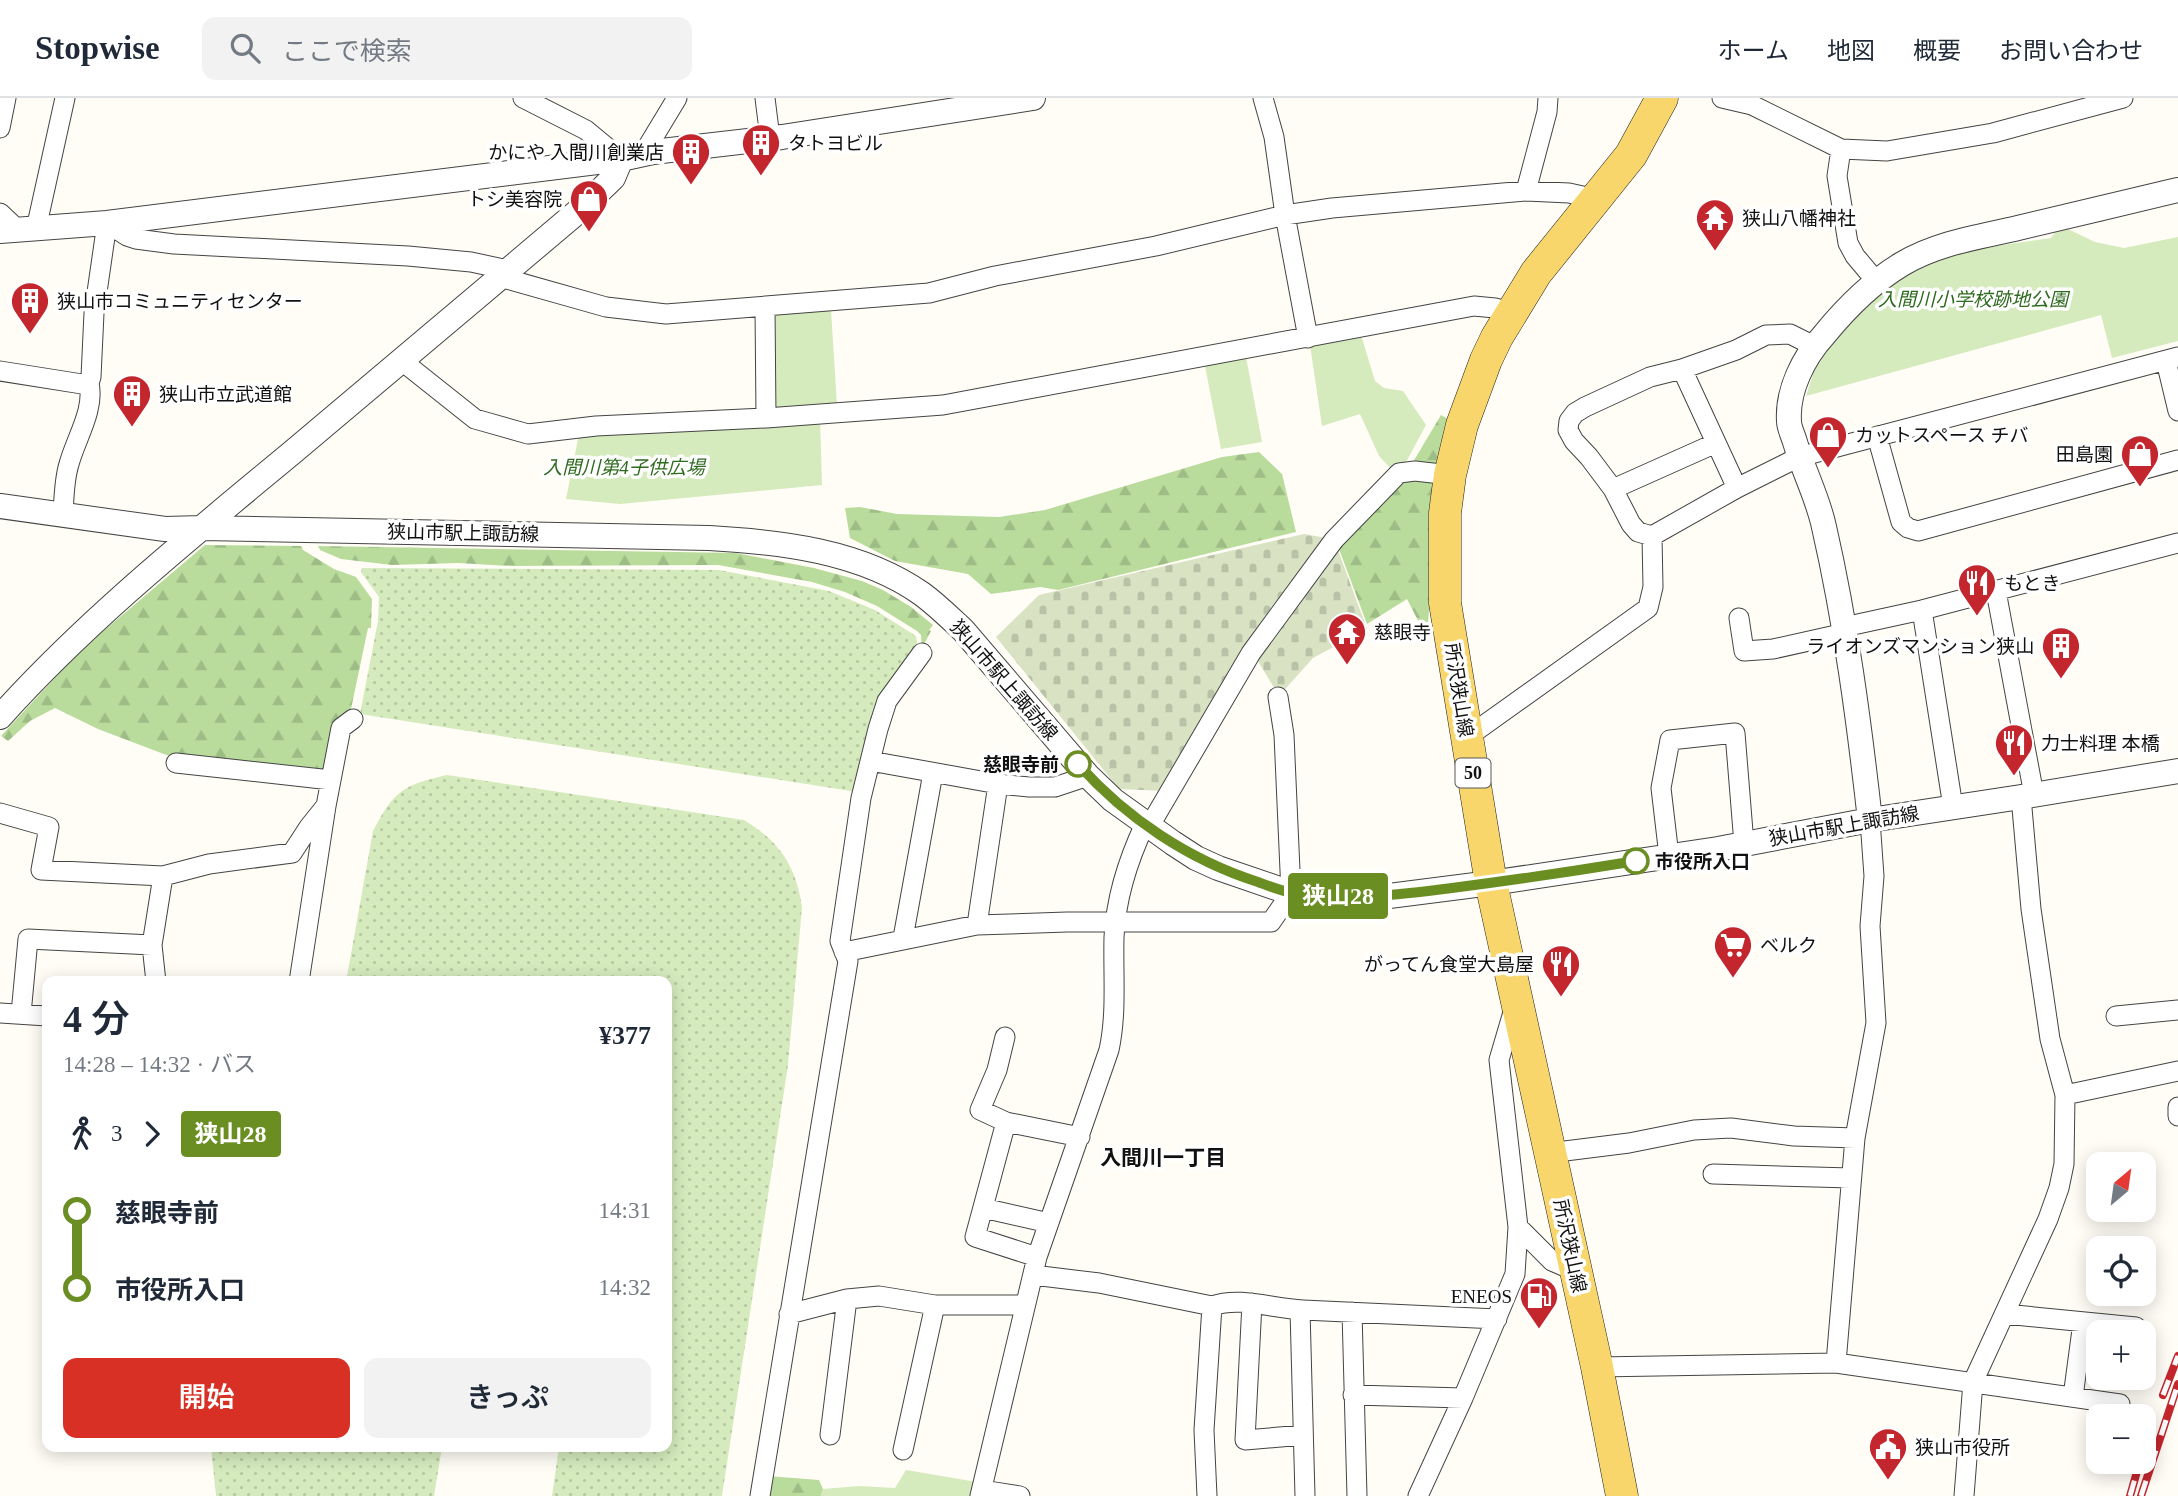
<!DOCTYPE html>
<html lang="ja">
<meta charset="utf-8">
<style>
:root{--surface:#fff;--page:#f2f2f3;--text:#1f2937;--muted:#747a83;--line:#e0e1e3;--accent:#d93025}
body{margin:0;font-family:"Times New Roman","Noto Sans JP",serif;background:var(--page);color:var(--text);height:100vh;display:flex;flex-direction:column;font-size:26px;white-space:nowrap}
*{box-sizing:border-box;margin:0}
p{font-size:23px;color:var(--muted)}
.icon{flex:none;width:38px;height:38px;fill:none;stroke:currentColor;stroke-width:2;stroke-linecap:round;stroke-linejoin:round}
.map{position:relative;flex:1;overflow:hidden}
.panel{position:absolute;left:42px;top:878px;width:630px;height:476px;display:flex;flex-direction:column;background:var(--surface);border-radius:14px;box-shadow:0 4px 18px #0003}
.panel>*{flex:none}
.badge{padding:0 14px;border-radius:5px;font-size:24px;line-height:46px}
.needle{width:46px;rotate:29deg}
.buttons{position:absolute;left:2086px;top:1054px;display:grid;gap:14px}
.buttons a{display:grid;place-items:center;width:70px;height:70px;border-radius:14px;background:var(--surface);box-shadow:0 4px 18px #0003;font-size:35px}
.map>.badge{position:absolute;translate:-50% -50%;box-shadow:0 0 0 4px #fff}
.legs{display:flex;align-items:center;gap:10px;height:77px;padding:0 21px;font-size:23px}
.legs p{margin-inline-start:auto}
.summary{display:flex;align-items:center;justify-content:space-between;height:119px;padding:0 21px}
h1{font-size:38px;font-weight:600;line-height:52px}
.action{display:flex;gap:14px;margin-top:auto;padding:14px 21px}
.action a{flex:1;height:80px;border-radius:14px;background:var(--accent);color:#fff;font-size:28px;font-weight:600;line-height:80px;text-align:center}
.action a+a{background:var(--page);color:var(--text)}
ul{padding:0 21px;list-style:none}
li{display:flex;align-items:center;gap:24px;height:77px;font-size:26px}
li i{display:grid;place-items:center;width:10px;height:100%;margin:0 9px;background:currentColor}
li i::after{content:'';width:18px;height:18px;margin:-9px;border:5px solid;border-radius:50%;background:var(--surface)}
li p{margin-inline-start:auto}
li:first-child i{background:linear-gradient(#0000 50%,currentColor 0)}
li:last-child i{background:linear-gradient(currentColor 50%,#0000 0)}
header{display:flex;align-items:center;gap:42px;box-sizing:border-box;height:98px;padding:0 35px;background:var(--surface);border-bottom:2px solid var(--line)}
header strong{font-size:33px}
nav{display:flex;gap:38px;margin-inline-start:auto;font-size:24px}
.search{width:490px;height:63px;background:var(--page);display:flex;align-items:center;gap:18px;box-sizing:border-box;padding:0 24px;border-radius:14px;color:var(--muted);font-size:26px}
.map>svg:first-child{display:block}
.grass{fill:url(#grass-dots)}
.forest{fill:url(#forest-firs)}
.cemetery{fill:url(#cemetery-stones)}
.park{fill:#d5ebbd}
.lines{fill:none;stroke-linecap:round;stroke-linejoin:round}
.minor-casing{stroke:#444;stroke-width:21}
.tertiary-casing{stroke:#444;stroke-width:26}
.primary-casing{stroke:#222;stroke-width:33}
.minor{stroke:#fff;stroke-width:19}
.tertiary{stroke:#fff;stroke-width:24}
.primary{stroke:#f9d66b;stroke-width:32}
.rail-casing{stroke:#c4262e;stroke-width:8}
.rail{stroke:#fff;stroke-width:5;stroke-dasharray:16;stroke-linecap:butt}
.line-1-casing{stroke:#fff;stroke-width:16}
.line-1{stroke:#6b8e23;stroke-width:10}
.stop-1-dot{fill:#fff;stroke:#6b8e23;stroke-width:3.5}
.labels{text-anchor:middle;dominant-baseline:central;stroke-width:7;stroke-linejoin:round;paint-order:stroke}
.shield{fill:#fff;stroke:#585858;stroke-width:2}
.shield-label{font-size:18px;font-weight:bold;fill:#111}
.poi-label{font-size:19px;fill:#111;stroke:#fff;text-anchor:start}
.park-label{font-size:19px;font-style:italic;fill:#2f6b1f;stroke:#fff}
.street-label{font-size:19px;fill:#111;stroke:#fff}
.stop-label{font-size:19px;font-weight:bold;fill:#111;stroke:#fff;text-anchor:end}
.neighbourhood-label{font-size:21px;font-weight:bold;fill:#111;stroke:#fff}
</style>
<header>
<strong>Stopwise</strong>
<div class="search"><svg class="icon" aria-label="search" viewBox="0 0 24 24"><circle cx="10" cy="10" r="6"/><path d="M15 15l6 6"/></svg>ここで検索</div>
<nav><a>ホーム</a><a>地図</a><a>概要</a><a>お問い合わせ</a></nav>
</header>
<div class="map">
<svg width="2178" height="1398" viewBox="0 0 2178 1398">
<defs>
<pattern id="grass-dots" width="8" height="8" patternUnits="userSpaceOnUse" patternTransform="scale(1.75)"><rect width="8" height="8" fill="#d5ebbd"/><path d="M2 2h.1M6 6h.1" fill="none" stroke="#b6c8a1" stroke-width="1.8" stroke-linecap="round"/></pattern>
<pattern id="forest-firs" width="22" height="20" patternUnits="userSpaceOnUse" patternTransform="scale(1.75)"><rect width="22" height="20" fill="#b9dc9c"/><path d="M5 1l3.5 6h-7zM16 11l3.5 6h-7z" fill="#9ebc85"/></pattern>
<pattern id="cemetery-stones" width="16" height="16" patternUnits="userSpaceOnUse" patternTransform="scale(1.75)"><rect width="16" height="16" fill="#d9e3c4"/><path d="M2 7V4a2 2 0 0 1 4 0v3zM10 15v-3a2 2 0 0 1 4 0v3z" fill="#b9c2a7"/></pattern>
</defs>
<rect width="100%" height="100%" fill="#fffdf5"/>
<path class="grass" d="M 362,470 L 719,472 L 829,493 L 875,512 L 916,538 L 918,550 L 916,561 L 857,694 L 360,616 L 378,523 L 379,499 L 361,474 Z
M 447,677 L 744,722 C 780,744 796,768 802,809 L 788,967 L 722,1398 L 552,1398 L 559,1349 L 667,1349 L 667,884 L 346,884 L 373,733 C 394,693 403,687 447,677 Z
M 211,1349 L 442,1349 L 434,1398 L 216,1398 Z"/>
<path class="forest" d="M 1441,317 L 1448,321 L 1440,372 L 1413,364 Z
M 1259,354 L 1282,376 L 1296,434 L 1058,492 L 1040,489 L 991,496 L 968,476 L 895,463 L 850,440 L 845,410 L 860,409 L 897,416 L 999,419 L 1045,412 L 1222,359 Z
M 1401,377 L 1438,382 L 1427,540 L 1407,501 L 1367,526 L 1336,443 Z
M 205,447 L 301,448 L 303,452 L 334,471 L 356,479 L 372,501 L 371,530 L 368,530 L 351,611 L 323,676 L 177,661 L 98,631 L 55,610 L 30,623 L 8,643 L 1,638 L 64,570 L 101,535 Z
M 318,448 L 736,455 L 814,470 L 862,483 L 883,492 L 911,509 L 933,527 L 929,532 L 931,533 L 922,550 L 921,537 L 917,533 L 877,508 L 845,494 L 812,484 L 718,467 L 509,468 L 458,465 L 392,467 L 341,461 L 320,452 Z
M 768,1378 L 819,1382 L 823,1391 L 821,1398 L 765,1398 Z"/>
<path class="cemetery" d="M 1304,436 L 1332,441 L 1165,693 L 1119,691 L 996,539 L 1039,497 Z
M 1335,444 L 1367,531 L 1313,560 L 1279,598 L 1253,555 Z"/>
<path class="park" d="M 2066,130 L 2095,144 L 2124,150 L 2178,139 L 2178,243 L 2112,260 L 2101,217 L 1806,298 L 1814,273 L 1833,244 L 1881,194 L 1902,177 L 1961,153 L 2051,140 L 2056,133 Z
M 831,212 L 837,307 L 779,313 L 773,307 L 771,221 L 776,214 Z
M 1361,237 L 1375,283 L 1384,290 L 1403,293 L 1426,327 L 1405,366 L 1392,372 L 1379,358 L 1360,316 L 1322,328 L 1310,247 Z
M 1246,259 L 1262,344 L 1221,351 L 1205,268 Z
M 820,321 L 822,387 L 620,406 L 566,401 L 579,336 Z
M 906,1372 L 977,1384 L 973,1398 L 821,1398 L 823,1391 L 859,1388 L 895,1390 Z"/>
<g class="lines">
<g class="minor-casing">
<path id="minor" d="M 523,0 L 586,32 L 621,61
M 765,0 L 770,40
M 1263,0 L 1274,39 L 1285,117 L 1308,240
M 1722,0 L 1752,7 L 1841,51 L 1887,53 L 1993,35 L 2123,0
M 0,30 L 6,0
M 1841,51 L 1837,78 L 1848,145 L 1855,158 L 1876,183
M 642,58 L 677,0
M 1526,93 L 1547,14 L 1548,0
M 0,115 L 18,132
M 36,131 L 65,0
M 500,179 L 606,209 L 666,216 L 929,195 L 995,178 L 1156,148 L 1285,117 L 1332,110 L 1526,93 L 1569,95 L 1596,101
M 765,209 L 766,320
M 1814,248 L 1790,236 L 1766,237 L 1736,252 L 1682,271 L 1650,279 L 1585,309 L 1575,315 L 1569,323 L 1568,332 L 1574,343 L 1589,359 L 1613,391 L 1631,426 L 1638,434 L 1652,438 L 1737,390 L 1799,359 L 2178,259
M 402,263 L 475,321 L 528,336 L 596,328 L 766,320 L 943,307 L 1474,208 L 1495,210 L 1511,214
M 2166,263 L 2178,313
M 1682,271 L 1737,390
M 0,273 L 82,286 L 89,285 L 91,279 L 94,215 L 107,125 L 127,138 L 136,141 L 174,146 L 408,158 L 471,164 L 508,172
M 1877,338 L 1901,424 L 1908,430 L 1918,433 L 2178,362
M 1613,391 L 1716,345
M 63,417 C 64,400 64,382 69,366 C 76,340 95,312 89,285
M 1996,493 L 2034,697
M 1922,512 L 1953,709
M 1739,520 L 1744,553 L 1773,551 L 1845,535
M 1844,529 L 1922,512 L 2178,445
M 1466,640 L 1648,510 L 1653,489 L 1652,438
M 870,663 L 998,686 L 1029,689 L 1055,689 L 1088,678
M 176,665 L 331,682
M 0,715 L 49,729 L 41,772 L 163,778 L 152,847 L 156,884
M 1149,729 L 1251,555 L 1334,442 L 1399,375 L 1415,373 L 1450,377
M 1669,758 L 1661,690 L 1670,642 L 1735,635 L 1744,746
M 163,778 L 209,766 L 292,755 L 309,729 L 325,709
M 977,827 L 998,686
M 903,840 L 933,675
M 844,854 L 977,827 L 1067,824 L 1271,824 L 1291,795 L 1284,637 L 1278,599
M 299,884 L 326,708 L 341,630 L 353,621
M 1514,911 L 1499,962 L 1518,1129 L 1552,1163 L 1575,1173
M 0,915 L 47,918
M 21,916 L 28,841 L 152,847
M 2116,918 L 2178,912
M 1005,939 L 997,972 L 980,1012 L 1006,1024 L 1080,1039
M 2065,997 L 2178,973
M 2178,1009 L 2178,1018
M 1006,1024 L 975,1139 L 1037,1159
M 1549,1055 L 1629,1045 L 1694,1032 L 1731,1030 L 1794,1038 L 1855,1040
M 1713,1076 L 1851,1080
M 983,1110 L 1049,1125
M 1033,1177 L 1099,1185 L 1212,1208 C 1241,1198 1273,1211 1303,1212 C 1367,1215 1432,1218 1497,1221
M 1252,1205 L 1245,1342 L 1303,1337
M 1300,1212 L 1305,1398
M 1352,1214 L 1357,1398
M 789,1216 L 847,1201 L 879,1198 L 935,1207 L 1024,1207
M 2005,1216 L 2136,1229
M 1836,1265 L 1855,1040 L 1876,925 L 1870,828 L 1874,778 L 1870,722
M 1597,1269 L 1836,1265 L 2120,1306
M 1353,1297 L 1463,1300
M 2073,1299 L 2083,1224
M 830,1337 L 847,1201
M 903,1352 L 935,1207
M 982,1392 L 1020,1398
M 760,1398 L 848,863 L 840,843 L 861,700 L 878,631 L 887,603 L 922,555
M 980,1398 L 1037,1159 L 1109,952 C 1117,915 1113,877 1114,839 C 1116,799 1128,762 1145,726
M 1207,1398 L 1204,1332 L 1212,1208
M 1418,1398 L 1463,1300 L 1515,1176 L 1518,1129
M 1964,1398 L 1973,1284 L 2048,1121 L 2059,1090 L 2064,1066 L 2065,997 L 2050,941 L 2031,811 L 2021,699"/>
</g>
<g class="tertiary-casing">
<path id="tertiary" d="M 0,133 L 107,125 L 621,61 L 653,54 L 782,39 L 1033,0
M 0,408 L 165,431 L 202,430 L 709,440 C 781,444 861,453 922,496 C 937,507 950,520 963,532 L 1088,678 L 1113,702 L 1173,745 L 1196,760 L 1218,770 L 1291,795 L 1327,798 L 1389,798 L 1491,785 L 1718,751 L 1870,722 L 2021,699 L 2178,673
M 0,619 C 88,521 193,437 294,353 C 391,272 486,191 582,110 L 613,80 L 621,61
M 1870,722 C 1859,624 1846,525 1824,429 C 1818,400 1803,372 1795,344 C 1793,337 1789,330 1789,323 C 1787,292 1804,259 1824,237 C 1846,210 1872,184 1902,166 C 1937,145 1979,139 2018,130 C 2071,117 2125,105 2178,92"/>
</g>
<g class="primary-casing">
<path id="primary" d="M 1622,1398 L 1597,1269 L 1491,785 L 1445,505 L 1445,415 L 1450,377 L 1462,327 L 1486,262 L 1497,239 L 1536,175 L 1631,57 L 1662,0"/>
</g>
<use href="#minor" class="minor"/>
<use href="#tertiary" class="tertiary"/>
<use href="#primary" class="primary"/>
<g class="rail-casing">
<path id="rail" d="M 2163,1297 L 2178,1258
M 2130,1398 L 2140,1363
M 2141,1398 L 2178,1286"/>
</g>
<use href="#rail" class="rail"/>
</g>
<g class="lines">
<g class="line-1-casing">
<path id="line-1" d="M 1078,666 C 1126,720 1189,762 1258,784 C 1269,788 1281,793 1293,795 C 1346,803 1399,797 1452,790 C 1514,782 1575,773 1636,763"/>
</g>
<use href="#line-1" class="line-1"/>
</g>
<defs>
<g id="building-pin" transform="scale(2.0125)"><path d="M0 17L-7.5 6A9.5 9.5 0 1 1 7.5 6Z" fill="#c4262e" stroke="#fff"/><path d="M-4-6H4V6H1V3H-1V6H-4ZM-2.5-4.3h1.7v1.8h-1.7ZM.8-4.3h1.7v1.8H.8ZM-2.5-1h1.7V.8h-1.7ZM.8-1h1.7V.8H.8Z" fill="#fff"/></g>
<g id="shop-pin" transform="scale(2.0125)"><path d="M0 17L-7.5 6A9.5 9.5 0 1 1 7.5 6Z" fill="#c4262e" stroke="#fff"/><path d="M-5-2.5h2.3a2.7 3.5 0 0 1 5.4 0H5L5.5 6h-11ZM-1.5-2.5h3a1.5 2.3 0 0 0-3 0Z" fill="#fff"/></g>
<g id="temple-pin" transform="scale(2.0125)"><path d="M0 17L-7.5 6A9.5 9.5 0 1 1 7.5 6Z" fill="#c4262e" stroke="#fff"/><path d="M0-6L5-2H3V0L6.5 2.5H4V6H1.5V3h-3V6H-4V2.5H-6.5L-3 0V-2H-5Z" fill="#fff"/></g>
<g id="restaurant-pin" transform="scale(2.0125)"><path d="M0 17L-7.5 6A9.5 9.5 0 1 1 7.5 6Z" fill="#c4262e" stroke="#fff"/><path d="M-5-6h1v4h1v-4h1v4h1v-4h1v5L-1.5 .5V6h-2V.5L-5-1ZM5-6V6H3V1.5H1.5Q1.5-4 5-6Z" fill="#fff"/></g>
<g id="supermarket-pin" transform="scale(2.0125)"><path d="M0 17L-7.5 6A9.5 9.5 0 1 1 7.5 6Z" fill="#c4262e" stroke="#fff"/><path d="M-6-5.5h2.5l.6 2H6L4.5 2H-2.5L-4.4-4H-6ZM-1.5 3.2a1.3 1.3 0 1 0 .1 0ZM3 3.2a1.3 1.3 0 1 0 .1 0Z" fill="#fff"/></g>
<g id="fuel-pin" transform="scale(2.0125)"><path d="M0 17L-7.5 6A9.5 9.5 0 1 1 7.5 6Z" fill="#c4262e" stroke="#fff"/><path d="M-5.5-6h7V0h2V4h1.3V-2.5L3-4.5l.8-.8L6-3V5H2.5V1h-1V6h-7ZM-4.2-4.7v3.2H.2V-4.7Z" fill="#fff"/></g>
<g id="civic-pin" transform="scale(2.0125)"><path d="M0 17L-7.5 6A9.5 9.5 0 1 1 7.5 6Z" fill="#c4262e" stroke="#fff"/><path d="M-.6-6.5H3V-4.5H.6V-3L4-1V1h2V6H-6V1h2V-1L-.6-3ZM-1.2 2.5V6h2.4V2.5Z" fill="#fff"/></g>
</defs>
<g fill-rule="evenodd">
<use href="#building-pin" x="761" y="45"/>
<use href="#building-pin" x="691" y="54"/>
<use href="#shop-pin" x="589" y="101"/>
<use href="#temple-pin" x="1715" y="120"/>
<use href="#building-pin" x="30" y="203"/>
<use href="#building-pin" x="132" y="296"/>
<use href="#shop-pin" x="1828" y="337"/>
<use href="#shop-pin" x="2140" y="356"/>
<use href="#restaurant-pin" x="1977" y="485"/>
<use href="#temple-pin" x="1347" y="534"/>
<use href="#building-pin" x="2061" y="548"/>
<use href="#restaurant-pin" x="2014" y="645"/>
<use href="#supermarket-pin" x="1733" y="847"/>
<use href="#restaurant-pin" x="1561" y="866"/>
<use href="#fuel-pin" x="1539" y="1198"/>
<use href="#civic-pin" x="1888" y="1349"/>
</g>
<g class="stop-1-dot">
<circle cx="1078" cy="666" r="12"/>
<circle cx="1636" cy="763" r="12"/>
</g>
<g class="labels">
<rect class="shield" x="1455.5" y="660.5" width="35" height="29" rx="5"/>
<g class="shield-label">
<text x="1473" y="675">50</text>
</g>
<g class="poi-label">
<text x="788" y="45">タトヨビル</text>
<text x="664" y="54" text-anchor="end">かにや 入間川創業店</text>
<text x="562" y="101" text-anchor="end">トシ美容院</text>
<text x="1742" y="120">狭山八幡神社</text>
<text x="57" y="203">狭山市コミュニティセンター</text>
<text x="159" y="296">狭山市立武道館</text>
<text x="1855" y="337">カットスペース チバ</text>
<text x="2113" y="356" text-anchor="end">田島園</text>
<text x="2004" y="485">もとき</text>
<text x="1374" y="534">慈眼寺</text>
<text x="2034" y="548" text-anchor="end">ライオンズマンション狭山</text>
<text x="2041" y="645">力士料理 本橋</text>
<text x="1760" y="847">ベルク</text>
<text x="1534" y="866" text-anchor="end">がってん食堂大島屋</text>
<text x="1512" y="1198" text-anchor="end">ENEOS</text>
<text x="1915" y="1349">狭山市役所</text>
</g>
<g class="park-label">
<text x="1973" y="201">入間川小学校跡地公園</text>
<text x="624" y="369">入間川第4子供広場</text>
</g>
<g class="street-label">
<text transform="translate(463 435) rotate(1)">狭山市駅上諏訪線</text>
<text transform="translate(1004 582) rotate(49)">狭山市駅上諏訪線</text>
<text transform="translate(1459 592) rotate(81)">所沢狭山線</text>
<text transform="translate(1844 728) rotate(-10)">狭山市駅上諏訪線</text>
<text transform="translate(1570 1148) rotate(78)">所沢狭山線</text>
</g>
<g class="stop-label">
<text x="1059" y="666">慈眼寺前</text>
<text x="1655" y="763" text-anchor="start">市役所入口</text>
</g>
<g class="neighbourhood-label">
<text x="1163" y="1060">入間川一丁目</text>
</g>
</g>
</svg>
<div class="buttons">
<a><svg class="needle" viewBox="-14 -14 28 28"><path d="M0-13l5 13h-10z" fill="#e53935"/><path d="M0 13l5-13h-10z" fill="#747a83"/></svg></a>
<a><svg class="icon" aria-label="locate" viewBox="0 0 24 24"><circle cx="12" cy="12" r="6"/><path d="M12 2v4M12 18v4M2 12h4M18 12h4"/></svg></a>
<a>+</a>
<a>−</a>
</div>
<b class="badge" style="left:1338px;top:798px;background:#6b8e23;color:#fff">狭山28</b>
<section class="panel">
<div class="summary"><div><h1>4 分</h1><p>14:28 – 14:32 · バス</p></div><b>¥377</b></div>
<div class="legs"><svg class="icon" aria-label="walk" viewBox="0 0 24 24"><circle cx="13" cy="4" r="2"/><path d="M13 8l-2 6 4 7M11 14l-3 7M7 12l3-4h3l4 4"/></svg>3<svg class="icon" aria-label="forward" viewBox="0 0 24 24"><path d="M9 5l7 7-7 7"/></svg><b class="badge" style="background:#6b8e23;color:#fff">狭山28</b></div>
<ul>
<li><i style="color:#6b8e23"></i><b>慈眼寺前</b><p>14:31</p></li>
<li><i style="color:#6b8e23"></i><b>市役所入口</b><p>14:32</p></li>
</ul>
<div class="action"><a>開始</a><a>きっぷ</a></div>
</section>
</div>
